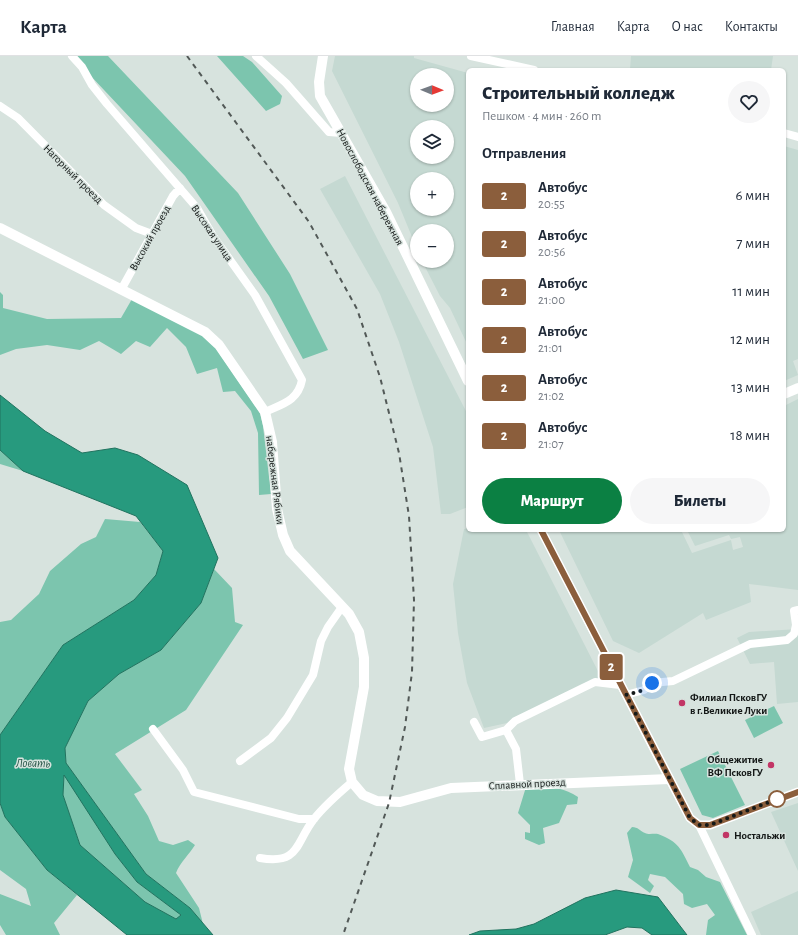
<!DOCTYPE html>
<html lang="ru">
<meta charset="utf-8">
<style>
:root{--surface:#fff;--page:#f6f6f7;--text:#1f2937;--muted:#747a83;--line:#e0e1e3;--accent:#0b8043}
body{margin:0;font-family:"Alegreya Sans",sans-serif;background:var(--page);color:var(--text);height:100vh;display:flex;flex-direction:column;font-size:15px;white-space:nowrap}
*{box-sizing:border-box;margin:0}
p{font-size:13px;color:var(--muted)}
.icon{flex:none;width:22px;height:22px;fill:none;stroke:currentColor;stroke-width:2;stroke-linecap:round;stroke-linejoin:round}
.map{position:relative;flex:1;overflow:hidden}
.details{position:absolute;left:466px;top:12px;width:320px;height:464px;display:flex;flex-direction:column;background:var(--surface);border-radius:6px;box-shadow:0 1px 3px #0004}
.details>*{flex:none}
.badge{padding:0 8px;border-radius:3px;font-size:14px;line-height:26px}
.needle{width:26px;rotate:91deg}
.tools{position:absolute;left:410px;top:12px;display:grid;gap:8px}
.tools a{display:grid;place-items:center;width:44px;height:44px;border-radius:50%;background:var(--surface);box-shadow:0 1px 3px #0004;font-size:20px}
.you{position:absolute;width:20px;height:20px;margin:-10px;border:3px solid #fff;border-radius:50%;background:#1a73e8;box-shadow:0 0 0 6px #1a73e833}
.map>.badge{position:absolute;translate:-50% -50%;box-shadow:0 0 0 2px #fff}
h2{padding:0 16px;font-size:15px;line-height:36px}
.round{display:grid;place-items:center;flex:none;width:42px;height:42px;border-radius:21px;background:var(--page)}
.head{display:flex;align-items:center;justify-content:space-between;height:68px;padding:0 16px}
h1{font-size:19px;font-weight:800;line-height:30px}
.primary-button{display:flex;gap:8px;margin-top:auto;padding:8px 16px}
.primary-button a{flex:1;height:46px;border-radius:24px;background:var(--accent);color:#fff;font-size:16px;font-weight:800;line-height:46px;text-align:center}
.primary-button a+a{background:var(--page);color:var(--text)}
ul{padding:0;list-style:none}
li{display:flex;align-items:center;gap:12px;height:48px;padding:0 16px}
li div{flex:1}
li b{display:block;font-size:15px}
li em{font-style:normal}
li .badge{min-width:44px;font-weight:700;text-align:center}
header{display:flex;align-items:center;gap:24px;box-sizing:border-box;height:56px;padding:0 20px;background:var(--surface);border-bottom:1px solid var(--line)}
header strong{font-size:19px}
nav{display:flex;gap:22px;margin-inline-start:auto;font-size:14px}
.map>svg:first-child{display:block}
.built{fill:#c5d9d2;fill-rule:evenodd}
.green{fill:#7cc5ae}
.water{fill:#279a7e;stroke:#21735f;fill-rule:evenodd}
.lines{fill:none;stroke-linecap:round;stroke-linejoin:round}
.minor{stroke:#fff;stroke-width:8}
.tertiary{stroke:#fff;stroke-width:10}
.rail{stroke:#525957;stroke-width:2;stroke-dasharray:5 5;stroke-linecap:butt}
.line-casing{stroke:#fff;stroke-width:9}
.line{stroke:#8b5e3c;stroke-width:6}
.walk{stroke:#141817;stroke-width:4;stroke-dasharray:0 7.2}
.poi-dot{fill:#c23565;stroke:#d7e3de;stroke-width:1.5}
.stop-dot{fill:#fff;stroke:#8b5e3c;stroke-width:2}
.labels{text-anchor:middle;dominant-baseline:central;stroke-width:3;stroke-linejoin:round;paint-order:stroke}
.street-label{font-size:11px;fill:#141817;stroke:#d7e3de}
.poi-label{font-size:11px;font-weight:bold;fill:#141817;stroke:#d7e3de;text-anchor:start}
.water-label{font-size:12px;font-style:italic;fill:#29574a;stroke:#d7e3de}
</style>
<header>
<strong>Карта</strong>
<nav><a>Главная</a><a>Карта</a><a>О нас</a><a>Контакты</a></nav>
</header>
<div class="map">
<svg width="798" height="879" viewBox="0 0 798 879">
<rect width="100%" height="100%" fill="#d7e3de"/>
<path class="built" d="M 335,0 L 414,0 L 414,2 L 468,17 L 468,290 L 450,252 L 440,240 L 422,205 L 447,205 L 447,175 L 417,175 L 417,193 L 398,147 L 332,15 ZM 417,19 L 447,19 L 447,49 L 417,49 ZM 417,71 L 447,71 L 447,101 L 417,101 ZM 417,123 L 447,123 L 447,153 L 417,153 Z
M 631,0 L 773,0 L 771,14 L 630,14 Z
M 784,90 L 798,94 L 798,303 L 793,305 L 798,319 L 784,325 Z
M 345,120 L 468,359 L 468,451 L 450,458 L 441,458 L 433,391 L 399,286 L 380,238 L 320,133 Z
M 798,343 L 798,534 L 749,528 L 751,546 L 706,564 L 703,557 L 639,597 L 613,585 L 559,474 L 681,474 L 692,497 L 731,484 L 733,494 L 743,491 L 740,481 L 731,483 L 729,479 L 695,490 L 687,474 L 784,474 L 784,350 Z
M 468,472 L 468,474 L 526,474 L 601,621 L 507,667 L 484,672 L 467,627 L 458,577 L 453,528 L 464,473 Z
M 798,573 L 798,646 L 777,648 L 774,606 L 750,608 L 737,582 L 749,576 Z
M 798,747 L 798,815 L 771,756 Z
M 798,835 L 798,879 L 761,879 L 751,856 Z"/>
<path class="green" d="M 72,0 L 108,0 L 238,137 L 290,218 L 328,294 L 303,303 L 269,240 L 185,120 Z
M 217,0 L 243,0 L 252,6 L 282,40 L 280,48 L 266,55 Z
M 0,236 L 3,239 L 3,252 L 47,263 L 121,262 L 132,243 L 201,278 L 213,288 L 260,357 L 263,370 L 271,438 L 259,439 L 258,377 L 251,355 L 235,335 L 223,336 L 217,312 L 197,318 L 186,291 L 167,272 L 150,291 L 136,285 L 121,298 L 99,285 L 80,294 L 47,289 L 16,293 L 0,299 Z
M 0,394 L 23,415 L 0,408 Z
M 105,463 L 140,466 L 163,495 L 156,519 L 134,544 L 63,589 L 0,679 L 0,566 L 11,564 L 39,538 L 50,515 L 81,488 L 96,481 Z
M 214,513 L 232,532 L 235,566 L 243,569 L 186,654 L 115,698 L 142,734 L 134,738 L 148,760 L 159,785 L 173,789 L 188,784 L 195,789 C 189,799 180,806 176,817 L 199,852 L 203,868 L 190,852 L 146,818 L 66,707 L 65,692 L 88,645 L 119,618 L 161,594 L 201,547 Z
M 774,650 L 783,667 L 754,682 L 745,664 Z
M 718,695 L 745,749 L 713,762 L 702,759 L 680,713 Z
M 64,718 L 115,798 L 137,826 L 181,859 L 176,863 L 145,846 L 80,789 L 63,739 Z
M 526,731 C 547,731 560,729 578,741 L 577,748 L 567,749 L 559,767 L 543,772 L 545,787 L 539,789 L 525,783 L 525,776 L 530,777 L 530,769 L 518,757 Z
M 0,747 L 5,761 L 47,814 L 77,839 L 54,867 L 60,879 L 6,879 L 0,869 L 0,838 L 31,850 L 26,833 L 0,814 Z
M 632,771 C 638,771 640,775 645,777 C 649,779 654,777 658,778 C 679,786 681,793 690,811 L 698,814 L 706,821 L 720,826 L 747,879 L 706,879 L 708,864 L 715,859 L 707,848 L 692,852 L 684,848 L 683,838 L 665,821 L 650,818 L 648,824 L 654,830 L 650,837 L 628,821 L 633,804 L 627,777 Z"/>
<path class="water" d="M 0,339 L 45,375 L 82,397 L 115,392 L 138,399 L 187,429 L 218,502 L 201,547 L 161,594 L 119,618 L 88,645 L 65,692 L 66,707 L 146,818 L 190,852 L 213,879 L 127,879 L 47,814 L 5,761 L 0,747 L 0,679 L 63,589 L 134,544 L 156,519 L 163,495 L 136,460 L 23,415 L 0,394 ZM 64,719 L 115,798 L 137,826 L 181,859 L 176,863 L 145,846 L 80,789 L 63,739 Z
M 616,834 L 658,841 L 687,879 L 652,879 L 642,872 L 627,871 L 605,879 L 469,879 L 480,875 L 516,873 L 534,868 L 585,842 Z"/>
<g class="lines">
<path class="minor" d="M 72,0 L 82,11 L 92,29 L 107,48 L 197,152 L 213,180 L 255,239 L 302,324 C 298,345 282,348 265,356
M 256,0 L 286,27 L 329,76 L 341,77
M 471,0 L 534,14
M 0,50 L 18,62 L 104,149 L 136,172 L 152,178
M 784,77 L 798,81
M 121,234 L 173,140 L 180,132
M 541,474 L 669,723 L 690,762 L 699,769 L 752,879
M 626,639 L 644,634 L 652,627 L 673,625 L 750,588 L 787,584 L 794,578 L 796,569 L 794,555 L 798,554
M 474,666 L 482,681 L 506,674 L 516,693 L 520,728
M 153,673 L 183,714 L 194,736 L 299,763 L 314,763
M 506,674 L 515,665 L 595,626 L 620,629
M 240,705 L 271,682 L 287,662 L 313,619 L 321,585 L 328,571 L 342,551
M 699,769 L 710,769 L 798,736
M 260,802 C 300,809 295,787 314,763 C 325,749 339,737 352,726"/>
<path class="tertiary" d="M 323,0 L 319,26 L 320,40 L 386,156 L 468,325
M 0,172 L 205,276 L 219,289 L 265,356 L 272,386 L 277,453 L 283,479 L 290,495 L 349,558 L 359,576 L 364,602 L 364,631 L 349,713 L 352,726 L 363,739 L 377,745 L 400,746 L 451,732 L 669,723
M 784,338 L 798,332"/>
<path class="rail" d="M 187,0 L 309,166 L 357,253 L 380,321 L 399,397 L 409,460 L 414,544 L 412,616 L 405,671 L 389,747 L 343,879"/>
</g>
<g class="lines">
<g class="line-casing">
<path id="line" d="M 541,474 L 690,762 L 699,769 L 710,769 L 798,736"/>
</g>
<use href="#line" class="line"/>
<path class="walk" d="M 652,627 L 644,634 L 626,639 L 690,762 L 699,769 L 710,769 L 777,743"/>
</g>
<g class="poi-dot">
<circle cx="682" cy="647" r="4"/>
<circle cx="771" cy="709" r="4"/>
<circle cx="726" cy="779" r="4"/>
</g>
<circle class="stop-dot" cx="777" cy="743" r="8"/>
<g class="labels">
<g class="street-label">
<text transform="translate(73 118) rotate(45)">Нагорный проезд</text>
<text transform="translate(370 131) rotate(62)">Новослободская набережная</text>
<text transform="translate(212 177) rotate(56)">Высокая улица</text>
<text transform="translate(150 182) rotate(-61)">Высокий проезд</text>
<text transform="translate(275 424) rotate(83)">набережная Рябики</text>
<text transform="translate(527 728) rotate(-3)">Сплавной проезд</text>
</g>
<g class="poi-label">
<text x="690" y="641">Филиал ПсковГУ<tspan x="690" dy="13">в г.Великие Луки</tspan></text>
<text x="763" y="703" text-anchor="end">Общежитие<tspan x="763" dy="13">ВФ ПсковГУ</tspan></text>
<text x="734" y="779">Ностальжи</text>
</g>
<g class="water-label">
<text x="33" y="707">Ловать</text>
</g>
</g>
</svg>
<div class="tools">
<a><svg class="needle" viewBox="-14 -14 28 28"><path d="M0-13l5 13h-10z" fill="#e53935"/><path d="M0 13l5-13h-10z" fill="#747a83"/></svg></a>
<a><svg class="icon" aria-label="layers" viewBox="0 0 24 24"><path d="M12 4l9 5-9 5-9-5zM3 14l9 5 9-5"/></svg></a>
<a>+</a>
<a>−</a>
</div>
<div class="you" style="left:652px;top:627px"></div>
<b class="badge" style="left:611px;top:611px;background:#8b5e3c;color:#fff">2</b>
<section class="details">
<div class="head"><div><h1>Строительный колледж</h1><p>Пешком · 4 мин · 260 m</p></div><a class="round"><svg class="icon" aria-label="heart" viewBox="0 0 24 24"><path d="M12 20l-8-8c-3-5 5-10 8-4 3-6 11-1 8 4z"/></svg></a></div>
<h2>Отправления</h2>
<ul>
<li><span class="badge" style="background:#8b5e3c;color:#fff">2</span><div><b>Автобус</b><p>20:55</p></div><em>6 мин</em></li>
<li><span class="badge" style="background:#8b5e3c;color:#fff">2</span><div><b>Автобус</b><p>20:56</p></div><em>7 мин</em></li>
<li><span class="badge" style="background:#8b5e3c;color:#fff">2</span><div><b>Автобус</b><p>21:00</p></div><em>11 мин</em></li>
<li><span class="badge" style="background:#8b5e3c;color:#fff">2</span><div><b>Автобус</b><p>21:01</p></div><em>12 мин</em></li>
<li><span class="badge" style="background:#8b5e3c;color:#fff">2</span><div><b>Автобус</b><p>21:02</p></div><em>13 мин</em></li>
<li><span class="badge" style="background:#8b5e3c;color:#fff">2</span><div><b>Автобус</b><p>21:07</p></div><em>18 мин</em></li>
</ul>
<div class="primary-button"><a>Маршрут</a><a>Билеты</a></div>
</section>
</div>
